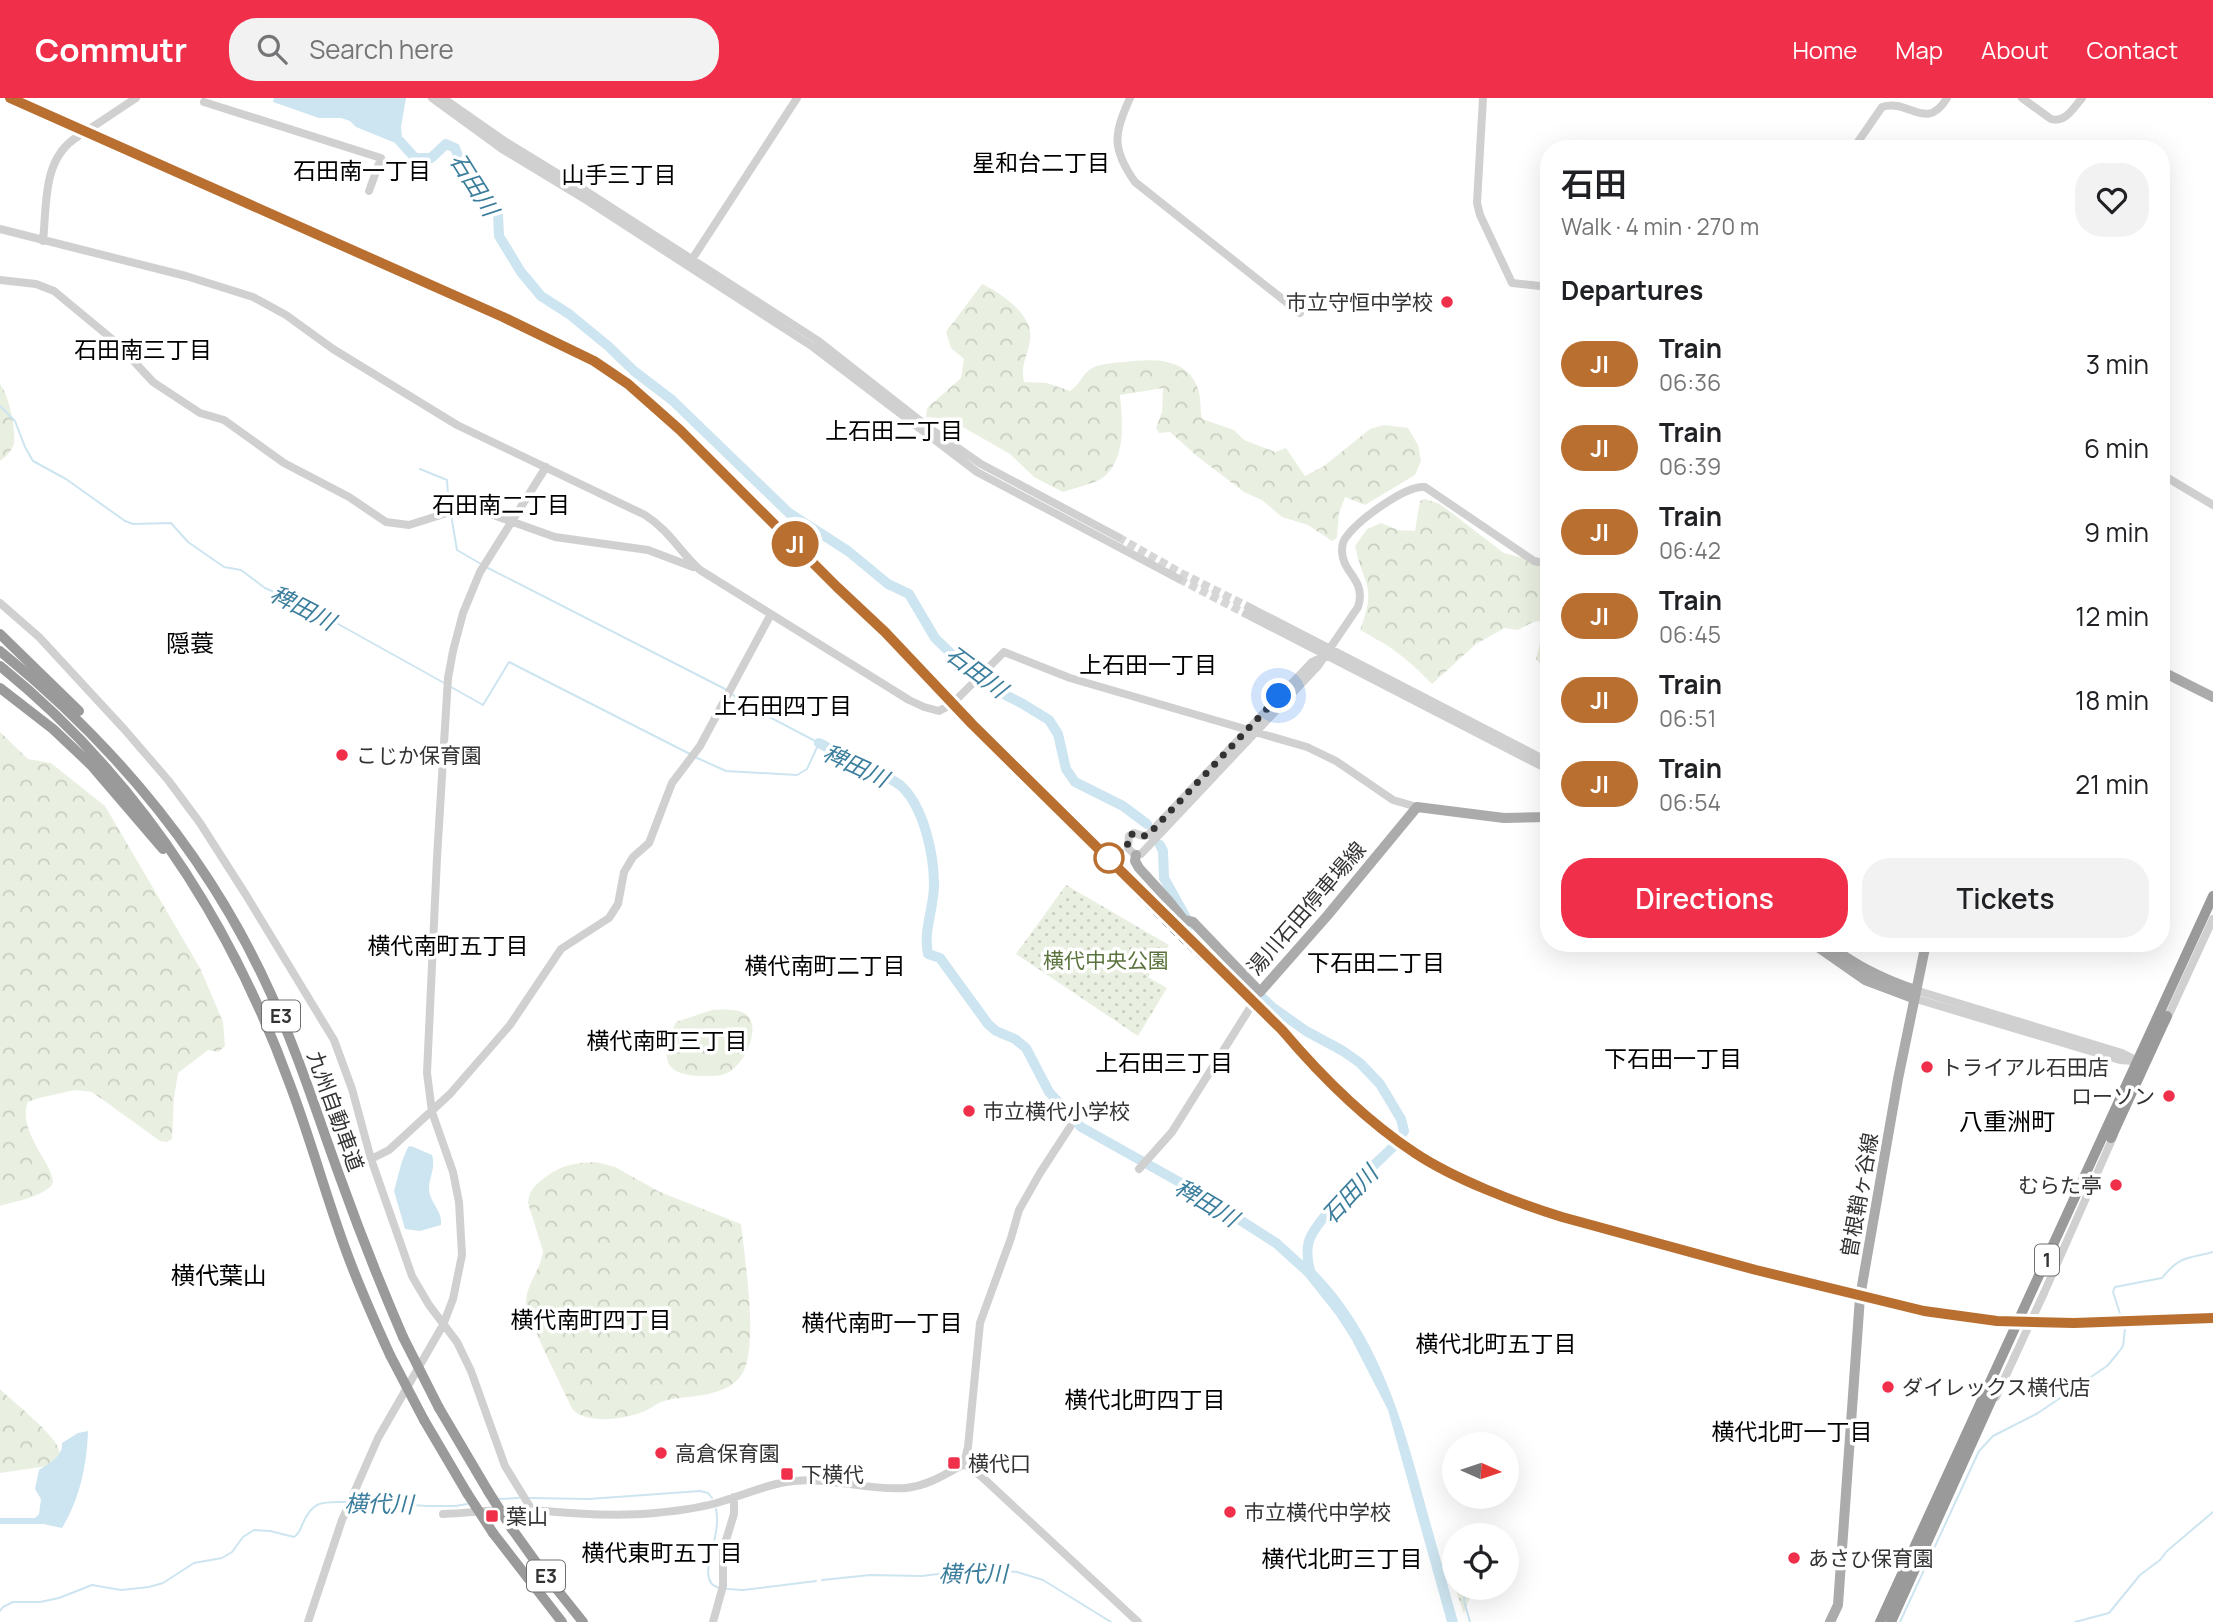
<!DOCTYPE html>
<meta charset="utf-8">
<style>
:root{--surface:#fff;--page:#f2f2f2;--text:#202124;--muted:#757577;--accent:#f02f4a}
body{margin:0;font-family:Manrope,"Noto Sans JP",sans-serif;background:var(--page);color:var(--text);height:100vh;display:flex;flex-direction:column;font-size:26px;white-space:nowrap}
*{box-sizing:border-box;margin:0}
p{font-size:23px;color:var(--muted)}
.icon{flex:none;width:38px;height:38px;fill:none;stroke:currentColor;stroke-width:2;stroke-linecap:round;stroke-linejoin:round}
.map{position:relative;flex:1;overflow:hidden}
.panel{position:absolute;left:1540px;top:42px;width:630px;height:812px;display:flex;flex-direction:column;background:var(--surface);border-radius:28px;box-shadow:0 7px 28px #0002}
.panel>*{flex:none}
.badge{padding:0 14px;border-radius:23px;font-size:24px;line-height:46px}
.needle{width:46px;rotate:93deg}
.buttons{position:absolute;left:1442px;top:1334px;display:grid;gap:14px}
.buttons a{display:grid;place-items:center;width:77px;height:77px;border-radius:50%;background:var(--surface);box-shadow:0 7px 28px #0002;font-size:35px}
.you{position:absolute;width:35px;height:35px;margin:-18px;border:5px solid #fff;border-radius:50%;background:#1a73e8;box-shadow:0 0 0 10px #1a73e833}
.map>.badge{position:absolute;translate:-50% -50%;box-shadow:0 0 0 4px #fff}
h2{padding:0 21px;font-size:26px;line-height:63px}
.round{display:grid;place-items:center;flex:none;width:74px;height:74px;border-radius:28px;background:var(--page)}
.summary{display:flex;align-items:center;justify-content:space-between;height:119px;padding:0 21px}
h1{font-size:33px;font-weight:600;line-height:52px}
.cta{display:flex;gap:14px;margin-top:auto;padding:14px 21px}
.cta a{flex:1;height:80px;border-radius:28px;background:var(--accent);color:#fff;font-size:28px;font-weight:600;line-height:80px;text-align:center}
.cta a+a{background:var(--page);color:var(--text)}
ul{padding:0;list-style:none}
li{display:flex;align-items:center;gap:21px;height:84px;padding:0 21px}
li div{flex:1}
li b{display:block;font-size:26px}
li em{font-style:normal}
li .badge{min-width:77px;font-weight:700;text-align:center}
header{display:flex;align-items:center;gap:42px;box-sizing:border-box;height:98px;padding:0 35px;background:var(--accent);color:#fff}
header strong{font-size:33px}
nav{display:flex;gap:38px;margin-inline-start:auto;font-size:24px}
.search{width:490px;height:63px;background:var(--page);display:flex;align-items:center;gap:18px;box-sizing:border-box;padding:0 24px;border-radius:28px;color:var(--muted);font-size:26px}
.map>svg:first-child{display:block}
.forest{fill:url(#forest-crowns)}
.park{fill:url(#park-dots)}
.water{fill:#cde5f0}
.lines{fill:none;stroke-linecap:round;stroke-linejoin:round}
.stream{stroke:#cde5f0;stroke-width:2}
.river{stroke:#cde5f0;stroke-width:10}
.minor-tunnel{stroke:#d6d6d6;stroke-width:8;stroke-dasharray:8 4;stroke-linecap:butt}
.minor{stroke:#d0d0d0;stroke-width:8}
.major{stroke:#ababab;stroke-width:10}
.highway{stroke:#9a9a9a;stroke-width:10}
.rail{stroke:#888;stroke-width:2;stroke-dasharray:7 5;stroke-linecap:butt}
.minor-bridge{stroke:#d0d0d0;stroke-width:8}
.highway-bridge{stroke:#9a9a9a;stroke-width:10}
.line-casing{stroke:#fff;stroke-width:16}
.line{stroke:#b96f30;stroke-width:10}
.walk{stroke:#333;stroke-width:7;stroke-dasharray:0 12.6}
.poi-dot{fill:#f02f4a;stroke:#fff;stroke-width:2.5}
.stop-dot{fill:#fff;stroke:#b96f30;stroke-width:3.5}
.labels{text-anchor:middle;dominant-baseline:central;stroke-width:7;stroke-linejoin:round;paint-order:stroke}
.shield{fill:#fff;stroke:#707070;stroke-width:2}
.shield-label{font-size:19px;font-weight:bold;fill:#333}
.poi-label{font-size:21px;fill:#333;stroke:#fff;text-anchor:start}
.street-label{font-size:21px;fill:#333;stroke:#fff}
.park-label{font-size:21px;fill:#5a733c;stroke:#fff}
.neighbourhood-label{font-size:23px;fill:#000;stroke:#fff}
.water-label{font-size:23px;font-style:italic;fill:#3a7d9c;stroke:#fff}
.quarter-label{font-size:24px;fill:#000;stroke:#fff}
</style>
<header>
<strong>Commutr</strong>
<div class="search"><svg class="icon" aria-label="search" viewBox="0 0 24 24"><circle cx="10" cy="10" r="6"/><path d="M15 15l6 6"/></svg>Search here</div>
<nav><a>Home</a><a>Map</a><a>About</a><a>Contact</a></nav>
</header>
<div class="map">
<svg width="2213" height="1524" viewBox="0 0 2213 1524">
<defs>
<pattern id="forest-crowns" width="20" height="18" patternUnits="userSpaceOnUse" patternTransform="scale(1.75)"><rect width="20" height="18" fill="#eaf0e1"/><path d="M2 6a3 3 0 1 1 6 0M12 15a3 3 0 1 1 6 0" fill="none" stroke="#c9cec2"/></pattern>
<pattern id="park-dots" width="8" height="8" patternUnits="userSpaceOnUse" patternTransform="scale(1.75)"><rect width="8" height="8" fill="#eaf0e1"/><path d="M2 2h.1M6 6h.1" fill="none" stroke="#c9cec2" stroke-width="1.8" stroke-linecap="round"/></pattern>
</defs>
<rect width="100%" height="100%" fill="#fff"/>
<path class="forest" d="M 982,186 C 1001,195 1034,217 1030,242 C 1028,259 1020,265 1024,284 L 1047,285 L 1070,293 C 1080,286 1081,279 1088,273 C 1098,265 1112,265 1125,264 C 1151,261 1185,259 1197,288 C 1201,297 1200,311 1202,321 L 1234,332 L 1244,342 L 1275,354 L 1286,350 L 1305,378 L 1324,368 L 1370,331 L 1384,327 L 1408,330 L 1418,347 L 1421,363 L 1415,377 L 1365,407 L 1345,399 L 1339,415 L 1337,440 L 1332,443 L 1308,427 L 1282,419 L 1262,402 L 1244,394 L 1198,359 L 1170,334 L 1159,335 L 1156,330 L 1162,314 L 1163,290 L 1120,297 C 1122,323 1127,357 1105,378 C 1098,385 1074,390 1063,394 L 1034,379 L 1010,356 L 949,321 L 926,319 L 927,310 L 961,280 L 964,261 L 951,250 L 946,234 Z
M 0,286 C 9,298 16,330 14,346 C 12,352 6,359 0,363 Z
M 1425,401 L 1440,406 L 1504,455 L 1549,467 L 1549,576 L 1536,561 L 1544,528 L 1541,523 L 1533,524 L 1518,532 L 1505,530 L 1476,546 L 1432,586 C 1408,561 1391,548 1360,532 C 1377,486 1364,490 1355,448 L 1367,431 L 1381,425 L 1398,432 L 1415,433 L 1420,403 Z
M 0,634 L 28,661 L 51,665 L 105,708 L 200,870 L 223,924 L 225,948 L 218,954 L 208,952 L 178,975 L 174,1000 L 172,1041 L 167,1044 L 160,1043 L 92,994 L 75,992 L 39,1000 L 28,1004 C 15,1035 63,1076 51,1088 C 39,1100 15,1103 0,1108 Z
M 712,912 C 722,912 735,910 744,915 C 763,926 746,961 733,971 C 724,979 713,978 702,978 C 660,977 661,957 676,924 Z
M 596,1064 L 615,1069 L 660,1094 L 741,1126 C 745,1162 757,1239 745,1270 C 733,1301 690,1296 664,1303 C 657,1305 652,1310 645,1313 C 626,1321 590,1327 573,1312 C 565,1295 524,1215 526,1203 C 527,1185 541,1171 543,1153 L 528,1105 C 529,1093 534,1088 543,1081 C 561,1067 573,1065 596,1064 Z
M 0,1291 C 13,1304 55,1336 59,1352 C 61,1358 59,1362 55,1367 L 0,1375 Z"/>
<path class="park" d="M 1066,787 L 1169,847 L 1148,879 L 1167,890 L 1138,938 L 1016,856 Z
M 1455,1489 L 1476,1489 L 1467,1506 L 1464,1516 Z"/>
<path class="water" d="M 274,0 L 406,0 L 398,46 L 356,29 L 350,23 L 341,20 L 319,20 L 273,4 Z
M 411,1048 L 432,1057 C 436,1070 429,1079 429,1091 C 429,1104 443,1113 441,1127 L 420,1133 L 405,1131 L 394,1093 L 402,1063 L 408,1049 Z
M 1308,1169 L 1312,1169 C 1377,1233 1402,1320 1425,1406 C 1436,1445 1447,1485 1458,1524 L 1447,1524 L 1388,1312 L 1352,1242 L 1336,1217 L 1305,1178 Z
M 88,1333 C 87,1366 80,1401 62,1430 L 43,1426 L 0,1426 L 0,1420 L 35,1420 L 39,1416 L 41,1401 L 35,1391 L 39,1372 C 49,1365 63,1359 62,1345 L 78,1335 Z"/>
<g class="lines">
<path class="stream" d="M 0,308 L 15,323 L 25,349 L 33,363 L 66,381 L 125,423 L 133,426 L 171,425 L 188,444 L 224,469 L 241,472 L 265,490 L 304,507 L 446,586
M 420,371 L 447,382 L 449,411
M 451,417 L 457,452 L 481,466
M 486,469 L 727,592
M 451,589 L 483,607 L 509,564 L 690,656
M 695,659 L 726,673 L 797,677 L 807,671 L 819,645 L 741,604 L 731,595
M 528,1400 L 589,1401 L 700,1393 L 708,1395 L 712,1400
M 497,1401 L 519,1400
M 355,1403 L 427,1408 L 456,1408 L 467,1406
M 716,1411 C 718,1420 717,1430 715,1439 C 713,1453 698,1486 720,1490
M 1441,1466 L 1445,1466 L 1454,1473
M 822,1482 L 870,1477 L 922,1478 L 978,1471 L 1017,1474 L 1043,1482 L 1111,1524
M 1466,1489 L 1464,1503 L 1470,1524
M 726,1491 L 743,1492 L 816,1483
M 0,1513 L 3,1509 L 13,1504 L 40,1504 L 59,1500 L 92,1487 L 121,1492 L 149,1489 L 163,1485 L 194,1465 L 222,1460 L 232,1454 L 243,1439 L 254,1432 L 270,1433 L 294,1439 C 300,1435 300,1431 303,1425 C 313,1402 323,1404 346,1404
M 1900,1524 L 1979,1353 L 1993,1338 L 2038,1315 L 2107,1268 L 2118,1255 L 2123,1248 L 2125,1231 L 2113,1194 L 2115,1189 L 2162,1180 C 2180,1157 2188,1161 2213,1154
M 2075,1524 L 2109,1515 L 2140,1477 L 2160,1462 L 2167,1453 L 2213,1414"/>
<path class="river" d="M 396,29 L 397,40 L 415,60 L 431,60 L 446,46 L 455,50 C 468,83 472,93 498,117 L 499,138 L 521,174 L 541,198 L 569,216 L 608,248 L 634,273 L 672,302 L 789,415 L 848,453 L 888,486 L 909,496 L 935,540 L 970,574 L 986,587 L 1023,606 L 1049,622 L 1058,636 L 1066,671 L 1075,684 L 1123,708 L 1147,726
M 819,645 C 835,653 850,662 866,670 C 877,675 891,680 900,687 C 924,708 934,757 934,787 C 934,810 923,832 928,856 L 940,860 L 988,926 L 996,933 L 1015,941 L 1026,950 L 1049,994 L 1081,1029 L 1190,1090 L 1276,1145 L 1317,1182
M 1160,747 L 1163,753 L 1164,780 L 1190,827
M 1253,891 L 1272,909 L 1306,933 L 1343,953 L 1360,965 L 1380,986 L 1401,1021 L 1404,1033 L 1396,1046 C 1376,1066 1317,1118 1309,1143 C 1306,1153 1308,1166 1311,1176"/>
<path class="minor-tunnel" d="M 1118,439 L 1181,475 L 1249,509
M 1179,481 L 1246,516"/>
<path class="minor" d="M 432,0 L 502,51 L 583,100 L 813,249 L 977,374 L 1179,481
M 443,0 L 506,44 L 586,93 L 817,242 L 928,329 L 981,366 L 1118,439
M 1130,0 C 1114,36 1111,50 1135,84 L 1300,215
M 1483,0 L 1477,105 L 1480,117 L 1512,185 L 1549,189
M 2022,0 L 2051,21 C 2066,25 2073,10 2082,0
M 204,4 L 381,60 L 369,93
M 94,28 L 136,0
M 1853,51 L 1882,9 C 1909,0 1926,35 1947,0
M 0,131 L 186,178 L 253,199 L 286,217 L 333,251 L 457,327 L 645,417 C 670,433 679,453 700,472 L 909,602 L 924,609 L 939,613 L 952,606 L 1004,554 L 1070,580 L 1307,649 L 1336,663 L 1393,702 L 1417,709
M 43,143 C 47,107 42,61 77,39
M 689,166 L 797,0
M 0,182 L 36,186 L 54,193 L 118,246 L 153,284 L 200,315 L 224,322 L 284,365 L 349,399 L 386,424 L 409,427 L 447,415 L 482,413 L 555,439 L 648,452 L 693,469
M 2161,376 L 2213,407
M 0,505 L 39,539 L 124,631 L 168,682 L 200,725 L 246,797 L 334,942 L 352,991 L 371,1061 L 412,1178 L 429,1207 L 457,1244 L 471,1273 L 505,1368 L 532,1412
M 1249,509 L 1549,664
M 1246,516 L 1549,672
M 1326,557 L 1312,564 L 1148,737 L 1143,738 L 1134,735 L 1129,738 L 1128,750 L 1134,756 L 1141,756 L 1318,568 L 1358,509 C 1367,482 1342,475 1342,453 C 1342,448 1343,442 1347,438 C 1359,422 1405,387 1425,389 L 1534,463 L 1549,466
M 1915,892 L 2122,955 L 2142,965
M 1913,900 L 2120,962 L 2133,963
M 2166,923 L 2213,821
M 371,1061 L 389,1052 L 450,996 L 510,927 L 561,851 L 609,820 L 618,806 L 624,774 L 633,759 L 649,745 L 672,685 L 700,648 L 771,516
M 1139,1071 L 1172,1034 L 1260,894
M 2044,1195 L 2114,1037
M 1996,1299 L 2014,1260
M 964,1366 L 968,1349 L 980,1225 L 1011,1140 L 1019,1112 L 1040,1075 L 1070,1029
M 964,1366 L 982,1379 L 1138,1524
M 443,1416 C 473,1415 504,1410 534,1412 C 574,1416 615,1419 655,1415 C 677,1413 702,1410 723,1403 C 747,1396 770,1385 794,1383 C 831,1379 869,1393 906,1390 C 927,1388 946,1376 964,1366
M 308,1524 L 342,1422 L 378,1340 L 443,1227 L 453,1201 L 462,1157 L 459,1104 L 453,1074 L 432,1014 L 427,975 L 437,760 L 448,580 L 453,553 L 463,515 L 480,474 L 546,369
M 713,1524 L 723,1488 L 723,1452 L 734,1416 L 734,1399"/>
<path class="major" d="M 2161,573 L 2213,599
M 1136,757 L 1135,763 L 1139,770 L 1169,803 L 1184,822 L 1193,824 L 1260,894 L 1327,818 L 1417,709 L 1504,720 L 1549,719
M 1812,845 L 1865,882 L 1913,900
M 1825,845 C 1858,868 1877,879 1915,892
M 1830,1524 L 1838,1507 L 1860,1199 L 1898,981 L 1926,845"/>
<path class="highway" d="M 0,536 L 79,613
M 0,553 C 114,646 209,759 270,894 C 298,955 318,1019 341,1082 C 360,1135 381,1188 403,1239
M 0,568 C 136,678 229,820 289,984 C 310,1039 325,1095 345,1150 C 358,1186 374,1222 390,1257
M 0,590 L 53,631 L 91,667 L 163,751
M 439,1310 L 488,1393
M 424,1322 L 467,1395
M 512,1431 L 543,1474 L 583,1524
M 493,1435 L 562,1524"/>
<path class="rail" d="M 10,0 L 503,219 L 594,263 L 628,286 L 680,332 L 837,489 L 885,534 L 1104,765 L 1179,841 L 1353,1006 L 1418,1057 L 1459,1079 L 1534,1110 L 1562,1119 L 1729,1165 L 1924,1213 L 1997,1223 L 2074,1225 L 2213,1220"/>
<path class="minor-bridge" d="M 77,39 L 94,28
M 2014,1260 L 2044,1195"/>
<path class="highway-bridge" d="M 2111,1040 L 2167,918
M 403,1239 L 439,1310
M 390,1257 L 424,1322
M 488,1393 L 512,1431
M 467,1395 L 493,1435
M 1880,1524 L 2213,798
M 1891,1524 L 1995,1294"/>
</g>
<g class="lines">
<g class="line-casing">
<path id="line" d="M 10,0 L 503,219 L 594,263 L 628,286 L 680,332 L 837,489 L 885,534 L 972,626 L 1282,932 C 1321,978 1365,1022 1415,1055 C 1454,1081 1517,1105 1562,1119 L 1756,1172 L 1924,1213 L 1997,1223 L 2074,1225 L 2213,1220"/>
</g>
<use href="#line" class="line"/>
<path class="walk" d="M 1109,760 L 1128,750 L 1127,742 L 1131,736 L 1143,738 L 1148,737 L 1279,598"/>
</g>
<g class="poi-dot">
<circle cx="1447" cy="204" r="7"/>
<circle cx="342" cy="657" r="7"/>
<circle cx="1927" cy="969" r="7"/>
<circle cx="2169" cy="998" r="7"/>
<circle cx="969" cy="1013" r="7"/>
<circle cx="2116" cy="1087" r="7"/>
<circle cx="1888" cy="1289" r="7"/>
<circle cx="661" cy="1355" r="7"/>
<rect x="947" y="1358" width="14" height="14" rx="3.5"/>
<rect x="780" y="1369" width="14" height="14" rx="3.5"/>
<circle cx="1230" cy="1414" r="7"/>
<rect x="485" y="1411" width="14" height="14" rx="3.5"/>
<circle cx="1794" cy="1460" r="7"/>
</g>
<circle class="stop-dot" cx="1109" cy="760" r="14"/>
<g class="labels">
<g class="shield">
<rect x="262" y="902.5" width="38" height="31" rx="5"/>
<rect x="2035" y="1146.5" width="24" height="31" rx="5"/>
<rect x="527" y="1462.5" width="38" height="31" rx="5"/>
</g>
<g class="shield-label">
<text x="281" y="918">E3</text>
<text x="2047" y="1162">1</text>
<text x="546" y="1478">E3</text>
</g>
<g class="poi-label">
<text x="1433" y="204" text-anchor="end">市立守恒中学校</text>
<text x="356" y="657">こじか保育園</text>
<text x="1941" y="969">トライアル石田店</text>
<text x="2155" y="998" text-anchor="end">ローソン</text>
<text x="983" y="1013">市立横代小学校</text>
<text x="2102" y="1087" text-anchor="end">むらた亭</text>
<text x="1902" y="1289">ダイレックス横代店</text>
<text x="675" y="1355">高倉保育園</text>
<text x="968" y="1365">横代口</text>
<text x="801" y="1376">下横代</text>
<text x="1244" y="1414">市立横代中学校</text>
<text x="506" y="1418">葉山</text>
<text x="1808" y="1460">あさひ保育園</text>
</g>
<g class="street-label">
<text transform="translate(1306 810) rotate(-49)">湯川石田停車場線</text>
<text transform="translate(336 1013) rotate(70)">九州自動車道</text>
<text transform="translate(1859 1097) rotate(-80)">曽根鞘ヶ谷線</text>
</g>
<g class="park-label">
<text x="1106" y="862">横代中央公園</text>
</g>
<g class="neighbourhood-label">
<text x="1041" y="64">星和台二丁目</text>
<text x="362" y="72">石田南一丁目</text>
<text x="619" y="76">山手三丁目</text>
<text x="143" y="251">石田南三丁目</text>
<text x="894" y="332">上石田二丁目</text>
<text x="501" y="406">石田南二丁目</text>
<text x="1148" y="566">上石田一丁目</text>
<text x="783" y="607">上石田四丁目</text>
<text x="448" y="847">横代南町五丁目</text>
<text x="1376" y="864">下石田二丁目</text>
<text x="825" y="867">横代南町二丁目</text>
<text x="667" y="942">横代南町三丁目</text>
<text x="1673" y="960">下石田一丁目</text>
<text x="1164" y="964">上石田三丁目</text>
<text x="591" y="1221">横代南町四丁目</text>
<text x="882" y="1224">横代南町一丁目</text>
<text x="1496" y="1245">横代北町五丁目</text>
<text x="1145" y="1301">横代北町四丁目</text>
<text x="1792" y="1333">横代北町一丁目</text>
<text x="662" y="1454">横代東町五丁目</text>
<text x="1342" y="1460">横代北町三丁目</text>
</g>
<g class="water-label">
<text transform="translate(475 86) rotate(58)">石田川</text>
<text transform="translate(303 509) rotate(27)">稗田川</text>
<text transform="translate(977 573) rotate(37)">石田川</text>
<text transform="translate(856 667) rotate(25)">稗田川</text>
<text transform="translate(1349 1096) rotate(-47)">石田川</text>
<text transform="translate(1207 1104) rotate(31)">稗田川</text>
<text transform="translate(379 1405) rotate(1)">横代川</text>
<text x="973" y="1475">横代川</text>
</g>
<g class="quarter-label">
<text x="190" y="544">隠蓑</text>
<text x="2007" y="1022">八重洲町</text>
<text x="219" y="1176">横代葉山</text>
</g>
</g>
</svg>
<div class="buttons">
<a><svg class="needle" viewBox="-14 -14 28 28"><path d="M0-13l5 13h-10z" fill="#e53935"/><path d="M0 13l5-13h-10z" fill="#757577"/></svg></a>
<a><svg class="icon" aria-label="locate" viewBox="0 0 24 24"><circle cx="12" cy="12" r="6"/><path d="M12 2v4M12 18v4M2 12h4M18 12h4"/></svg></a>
</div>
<div class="you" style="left:1279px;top:598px"></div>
<b class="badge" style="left:795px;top:446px;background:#b96f30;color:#fff">JI</b>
<section class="panel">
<div class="summary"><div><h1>石田</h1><p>Walk · 4 min · 270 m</p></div><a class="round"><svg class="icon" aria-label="heart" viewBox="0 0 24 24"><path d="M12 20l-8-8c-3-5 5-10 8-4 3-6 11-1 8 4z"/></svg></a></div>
<h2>Departures</h2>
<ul>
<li><span class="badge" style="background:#b96f30;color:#fff">JI</span><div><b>Train</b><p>06:36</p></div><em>3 min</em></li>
<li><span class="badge" style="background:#b96f30;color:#fff">JI</span><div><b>Train</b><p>06:39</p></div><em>6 min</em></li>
<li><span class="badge" style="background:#b96f30;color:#fff">JI</span><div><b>Train</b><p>06:42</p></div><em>9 min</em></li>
<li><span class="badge" style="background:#b96f30;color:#fff">JI</span><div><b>Train</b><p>06:45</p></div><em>12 min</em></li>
<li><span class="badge" style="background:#b96f30;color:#fff">JI</span><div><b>Train</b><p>06:51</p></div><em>18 min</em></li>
<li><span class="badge" style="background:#b96f30;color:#fff">JI</span><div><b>Train</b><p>06:54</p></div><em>21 min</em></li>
</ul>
<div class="cta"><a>Directions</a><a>Tickets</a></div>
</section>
</div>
